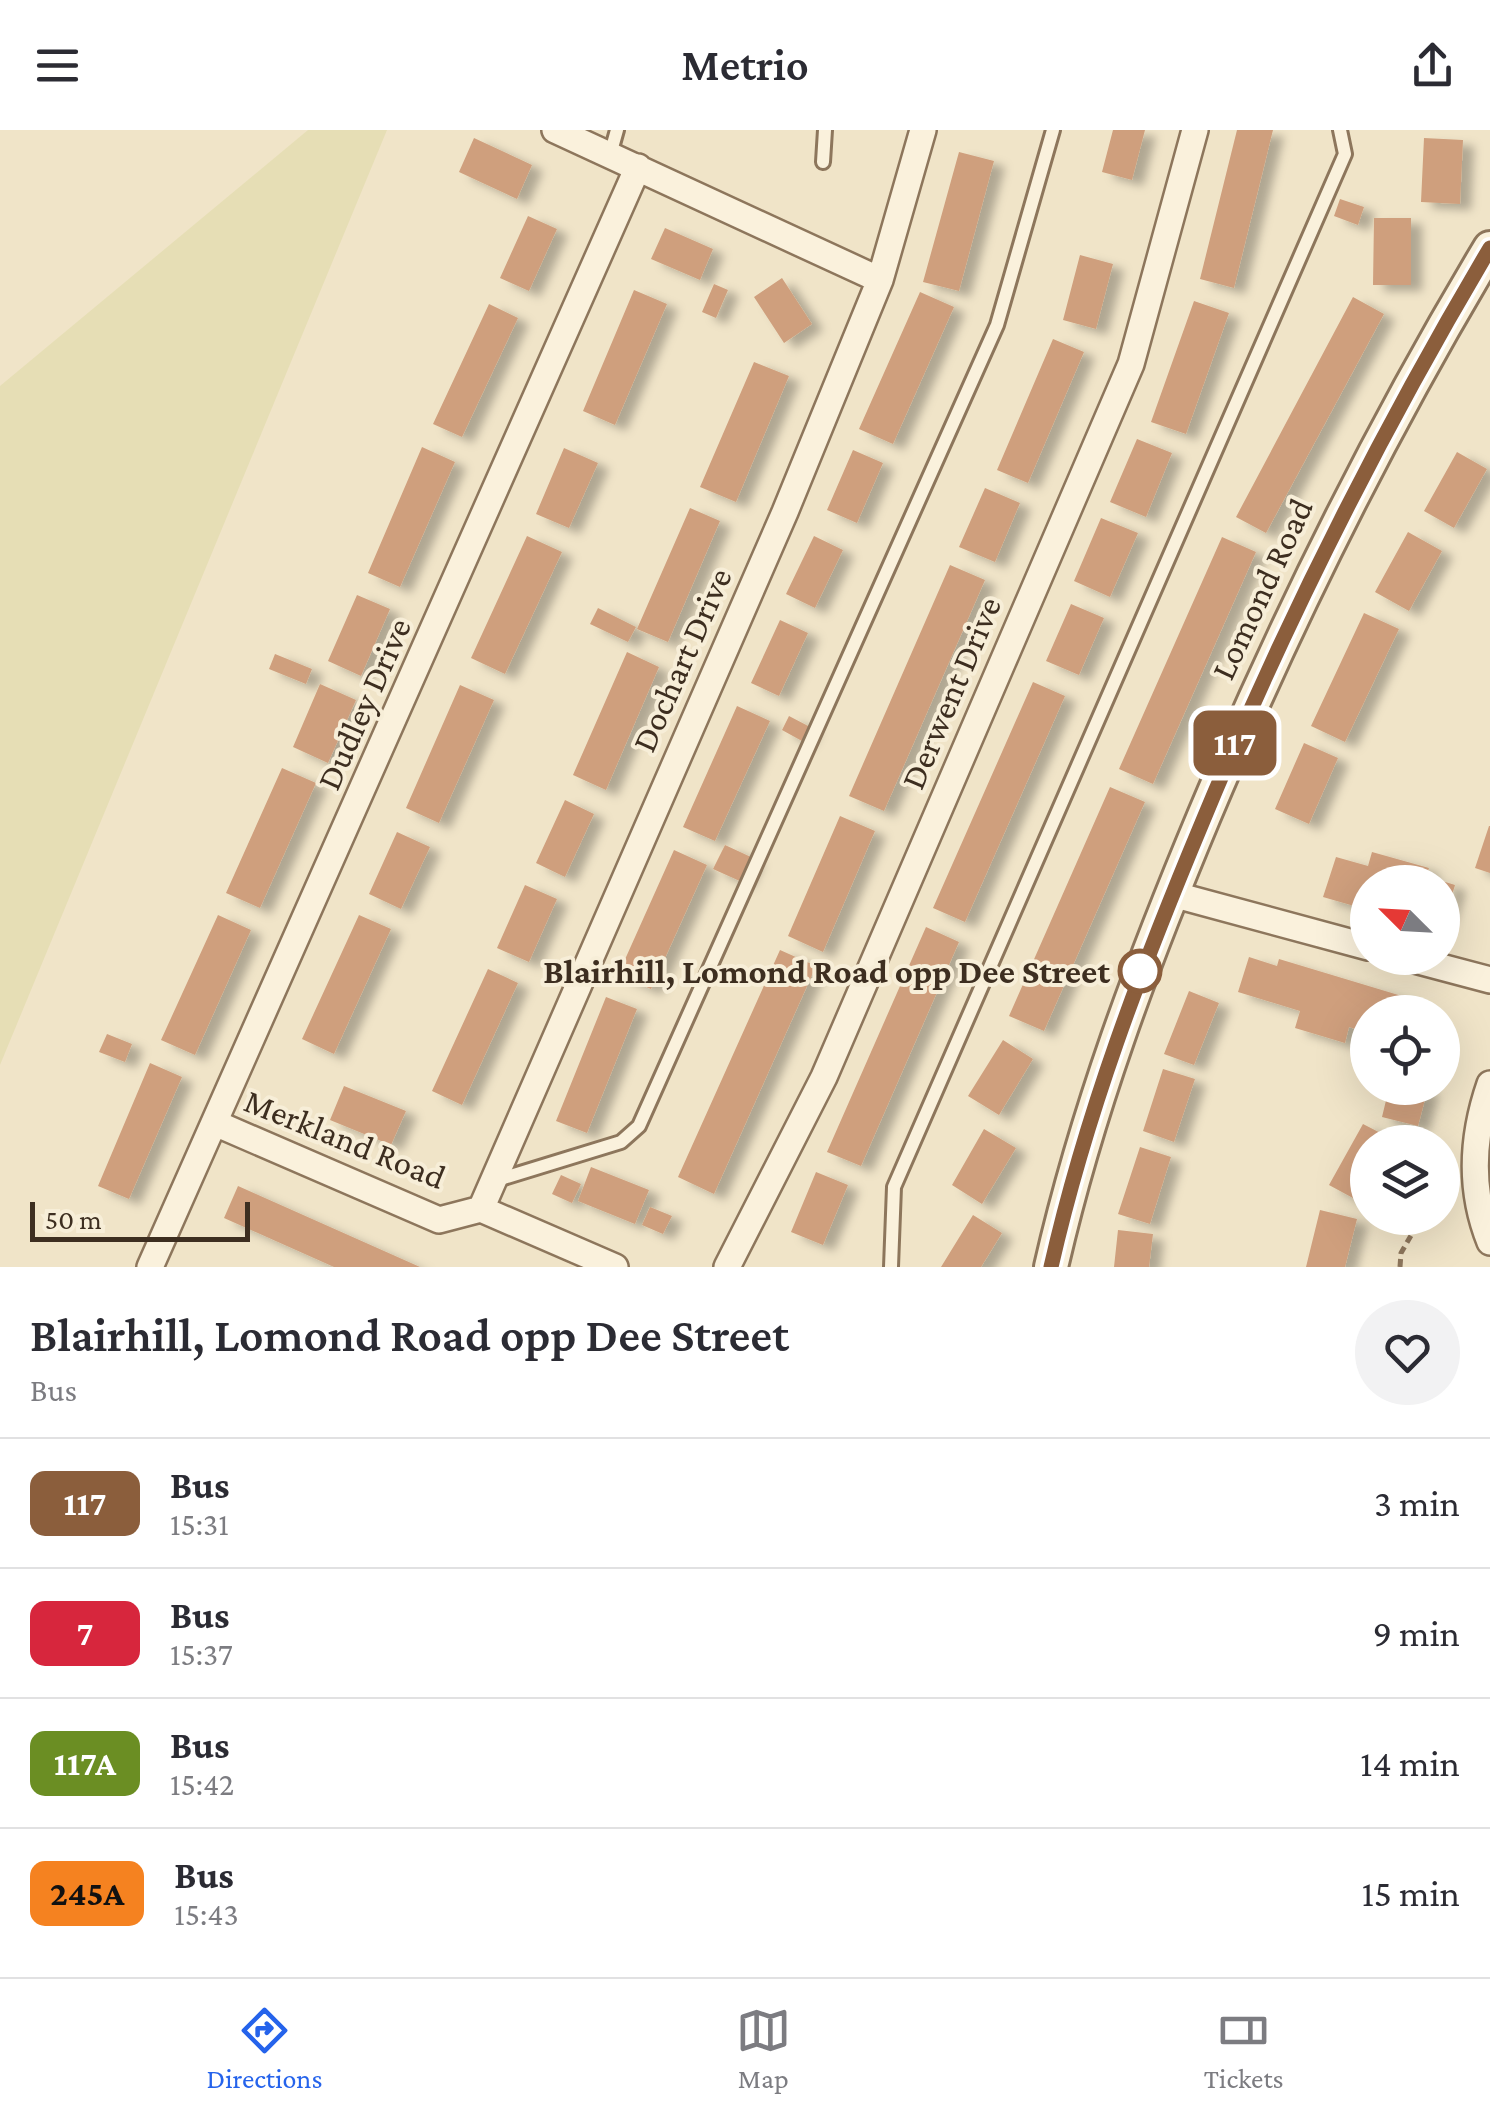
<!DOCTYPE html>
<style>
:root{--surface:#fff;--page:#f2f2f3;--text:#2b2b33;--muted:#7c7c81;--line:#e1e1e2;--accent:#2563eb}
body{margin:0;font-family:"Crimson Pro",serif;background:var(--page);color:var(--text);height:100vh;display:flex;flex-direction:column;font-size:38px;white-space:nowrap}
*{box-sizing:border-box;margin:0}
p{font-size:32px;color:var(--muted)}
.icon{flex:none;width:55px;height:55px;fill:none;stroke:currentColor;stroke-width:2;stroke-linecap:round;stroke-linejoin:round}
.map{position:relative;height:1137px;overflow:hidden}
.details{display:flex;flex-direction:column;background:var(--surface);flex:1}
.details>*{flex:none}
.badge{padding:0 20px;border-radius:15px;font-size:35px;line-height:65px}
.needle{width:65px;rotate:294deg}
.fabs{position:absolute;left:1350px;top:735px;display:grid;gap:20px}
.fabs a{display:grid;place-items:center;width:110px;height:110px;border-radius:50%;background:var(--surface);box-shadow:0 10px 40px #0002;font-size:50px}
.scale{position:absolute;left:30px;bottom:25px;width:220px;box-sizing:border-box;padding-left:10px;border:5px solid #3d2e20;border-top:0;font-size:28px;line-height:35px;white-space:nowrap;color:#3d2e20;-webkit-text-stroke:8px #f7eed8;paint-order:stroke}
.map>.badge{position:absolute;translate:-50% -50%;box-shadow:0 0 0 5px #fff}
.round{display:grid;place-items:center;flex:none;width:105px;height:105px;border-radius:52px;background:var(--page)}
.summary{display:flex;align-items:center;justify-content:space-between;height:170px;padding:0 30px}
h1{font-size:48px;font-weight:600;line-height:75px}
ul{padding:0;list-style:none}
li{display:flex;align-items:center;gap:30px;height:130px;padding:0 30px;border-top:2px solid var(--line)}
li div{flex:1}
li b{display:block;font-size:38px}
li em{font-style:normal}
li .badge{min-width:110px;font-weight:700;text-align:center}
header{display:flex;justify-content:space-between;align-items:center;height:130px;padding:0 30px;background:var(--surface);font-size:45px;font-weight:600}
.menu{display:flex;justify-content:space-around;align-items:center;height:140px;border-top:2px solid var(--line);background:var(--surface);font-size:28px;color:var(--muted)}
.menu a{display:grid;justify-items:center;gap:5px}
.menu .active{color:var(--accent)}
.map>svg:first-child{display:block}
.farmland{fill:#e6deb5}
.building{fill:#cf9f7d;filter:url(#shadow)}
.lines{fill:none;stroke-linecap:round;stroke-linejoin:round}
.service-casing{stroke:#8d765c;stroke-width:18}
.minor-casing{stroke:#8d765c;stroke-width:30}
.tertiary-casing{stroke:#8d765c;stroke-width:38}
.path{stroke:#8d765c;stroke-width:5;stroke-dasharray:8 5;stroke-linecap:butt}
.service{stroke:#faf1dc;stroke-width:12}
.minor{stroke:#faf1dc;stroke-width:25}
.tertiary{stroke:#faf1dc;stroke-width:32}
.line-casing{stroke:#fff;stroke-width:22}
.line{stroke:#8b5e3c;stroke-width:15}
.stop-dot{fill:#fff;stroke:#8b5e3c;stroke-width:5}
.labels{text-anchor:middle;dominant-baseline:central;stroke-width:8;stroke-linejoin:round;paint-order:stroke}
.street-label{font-size:35px;fill:#3d2e20;stroke:#f7eed8}
.stop-label{font-size:35px;font-weight:bold;fill:#3d2e20;stroke:#f7eed8;text-anchor:end}
</style>
<header><svg class="icon" aria-label="menu" viewBox="0 0 24 24"><path d="M4 6h16M4 12h16M4 18h16"/></svg>Metrio<svg class="icon" aria-label="share" viewBox="0 0 24 24"><path d="M12 15V3M7 8l5-5 5 5M5 13v7h14v-7"/></svg></header>
<div class="map">
<svg width="1490" height="1137" viewBox="0 0 1490 1137">
<defs>
<filter id="shadow"><feDropShadow dx="11" dy="6" stdDeviation="5" flood-color="#0004"/></filter>
</defs>
<rect width="100%" height="100%" fill="#f0e4c8"/>
<path class="farmland" d="M 308,0 L 387,0 L 0,935 L 0,256 Z"/>
<path class="building" d="M 1113,0 L 1145,0 L 1132,50 L 1102,42 Z
M 1237,0 L 1273,0 L 1234,158 L 1200,149 Z
M 474,8 L 532,35 L 517,69 L 459,42 Z
M 1424,8 L 1463,10 L 1460,74 L 1421,72 Z
M 959,22 L 994,31 L 959,161 L 923,152 Z
M 1340,69 L 1364,77 L 1358,95 L 1334,86 Z
M 528,86 L 557,99 L 529,161 L 500,148 Z
M 1374,88 L 1411,88 L 1411,155 L 1373,155 Z
M 665,98 L 713,119 L 700,150 L 651,129 Z
M 1080,125 L 1113,134 L 1096,199 L 1063,190 Z
M 782,148 L 812,194 L 784,213 L 754,167 Z
M 714,154 L 728,160 L 716,188 L 702,182 Z
M 634,160 L 667,174 L 615,295 L 583,281 Z
M 920,162 L 954,177 L 893,314 L 859,299 Z
M 1353,167 L 1384,184 L 1266,403 L 1236,387 Z
M 1194,171 L 1229,183 L 1186,304 L 1151,292 Z
M 489,174 L 518,188 L 462,307 L 433,294 Z
M 1053,209 L 1084,222 L 1028,353 L 997,340 Z
M 754,232 L 789,246 L 736,372 L 700,357 Z
M 1137,309 L 1172,323 L 1146,387 L 1110,372 Z
M 422,317 L 455,332 L 400,457 L 368,443 Z
M 564,318 L 598,333 L 569,398 L 536,384 Z
M 853,320 L 883,333 L 857,393 L 827,380 Z
M 1457,322 L 1487,339 L 1454,398 L 1424,381 Z
M 985,358 L 1020,373 L 995,432 L 959,417 Z
M 690,378 L 720,391 L 668,512 L 637,499 Z
M 1101,388 L 1138,403 L 1110,467 L 1074,451 Z
M 1408,402 L 1442,421 L 1409,481 L 1375,462 Z
M 527,406 L 562,422 L 505,544 L 471,528 Z
M 814,406 L 843,420 L 815,478 L 786,464 Z
M 1222,407 L 1256,422 L 1153,654 L 1119,639 Z
M 950,435 L 985,450 L 884,681 L 849,666 Z
M 357,465 L 390,479 L 361,546 L 328,531 Z
M 1071,474 L 1104,488 L 1079,545 L 1046,531 Z
M 598,478 L 636,497 L 628,512 L 590,494 Z
M 1364,483 L 1399,499 L 1345,612 L 1311,596 Z
M 780,490 L 808,503 L 779,566 L 751,553 Z
M 627,522 L 659,537 L 606,660 L 573,645 Z
M 275,524 L 312,539 L 306,554 L 269,539 Z
M 1033,552 L 1065,566 L 965,792 L 933,778 Z
M 320,554 L 356,570 L 328,633 L 293,617 Z
M 460,555 L 494,570 L 439,693 L 406,678 Z
M 737,576 L 770,591 L 715,711 L 683,697 Z
M 789,586 L 810,597 L 802,611 L 782,600 Z
M 1304,613 L 1338,628 L 1309,694 L 1275,679 Z
M 282,638 L 316,653 L 260,778 L 226,763 Z
M 1110,657 L 1145,672 L 1044,901 L 1009,886 Z
M 565,670 L 594,684 L 565,747 L 536,733 Z
M 840,686 L 875,701 L 823,822 L 788,806 Z
M 1489,696 L 1490,696 L 1490,743 L 1475,738 Z
M 397,702 L 430,717 L 401,779 L 369,764 Z
M 725,715 L 753,728 L 742,752 L 713,739 Z
M 674,720 L 707,735 L 651,859 L 618,845 Z
M 1372,722 L 1429,738 L 1426,746 L 1455,755 L 1443,795 L 1442,752 L 1368,752 L 1368,780 L 1323,767 L 1336,727 L 1368,736 Z
M 525,755 L 557,769 L 529,832 L 497,818 Z
M 218,785 L 251,800 L 195,925 L 161,910 Z
M 359,785 L 391,799 L 334,924 L 302,909 Z
M 926,797 L 959,812 L 861,1036 L 827,1022 Z
M 780,820 L 816,836 L 714,1064 L 678,1047 Z
M 1249,827 L 1277,836 L 1279,829 L 1405,867 L 1401,882 L 1368,882 L 1368,903 L 1349,897 L 1345,913 L 1295,898 L 1300,881 L 1238,862 Z
M 488,839 L 518,853 L 462,975 L 432,961 Z
M 1189,861 L 1219,873 L 1194,935 L 1164,924 Z
M 606,867 L 637,879 L 587,1003 L 556,991 Z
M 107,904 L 132,914 L 125,932 L 99,922 Z
M 1003,910 L 1033,929 L 999,985 L 968,966 Z
M 150,933 L 182,947 L 129,1069 L 98,1056 Z
M 1163,939 L 1195,949 L 1174,1012 L 1143,1001 Z
M 344,956 L 406,981 L 391,1015 L 330,990 Z
M 1389,958 L 1428,958 L 1418,996 L 1382,987 Z
M 1363,994 L 1398,1012 L 1368,1012 L 1364,1074 L 1329,1055 Z
M 984,999 L 1016,1018 L 982,1074 L 952,1055 Z
M 1140,1017 L 1171,1027 L 1150,1094 L 1118,1084 Z
M 591,1037 L 649,1060 L 635,1094 L 578,1071 Z
M 816,1042 L 848,1055 L 823,1115 L 791,1102 Z
M 561,1045 L 581,1054 L 572,1073 L 552,1064 Z
M 238,1056 L 420,1137 L 334,1137 L 224,1088 Z
M 650,1077 L 672,1086 L 663,1104 L 642,1095 Z
M 1320,1080 L 1357,1089 L 1345,1137 L 1306,1137 Z
M 973,1085 L 1002,1103 L 981,1137 L 941,1137 Z
M 1118,1100 L 1153,1104 L 1149,1137 L 1114,1137 Z"/>
<g class="lines">
<g class="service-casing">
<path id="service" d="M 610,25 L 617,0
M 823,32 L 825,0
M 494,1051 L 621,1012 L 639,996 L 997,195 L 1053,0
M 891,1137 L 894,1057 L 1345,24 L 1340,0"/>
</g>
<g class="minor-casing">
<path id="minor" d="M 555,0 L 880,150
M 1172,764 L 1368,817
M 1407,828 L 1490,850
M 1490,954 C 1472,1006 1469,1060 1490,1112
M 215,993 L 439,1090 L 481,1079 L 615,1137
M 481,1079 L 785,382 L 880,150 L 923,0
M 150,1137 L 638,37
M 727,1137 L 824,947 L 1131,234 L 1195,0"/>
</g>
<g class="tertiary-casing">
<path id="tertiary" d="M 1051,1137 C 1087,980 1142,834 1204,686 C 1287,489 1380,301 1490,118"/>
</g>
<path class="path" d="M 1400,1137 L 1401,1123 L 1421,1088"/>
<use href="#service" class="service"/>
<use href="#minor" class="minor"/>
<use href="#tertiary" class="tertiary"/>
</g>
<g class="lines">
<g class="line-casing">
<path id="line" d="M 1051,1137 C 1086,983 1141,839 1202,693 C 1285,492 1379,305 1490,118"/>
</g>
<use href="#line" class="line"/>
</g>
<circle class="stop-dot" cx="1140" cy="841" r="20"/>
<g class="labels">
<g class="street-label">
<text transform="translate(1262 459) rotate(-65)">Lomond Road</text>
<text transform="translate(682 530) rotate(-66)">Dochart Drive</text>
<text transform="translate(951 563) rotate(-67)">Derwent Drive</text>
<text transform="translate(364 574) rotate(-66)">Dudley Drive</text>
<text transform="translate(345 1009) rotate(22)">Merkland Road</text>
</g>
<g class="stop-label">
<text x="1110" y="841">Blairhill, Lomond Road opp Dee Street</text>
</g>
</g>
</svg>
<div class="fabs">
<a><svg class="needle" viewBox="-14 -14 28 28"><path d="M0-13l5 13h-10z" fill="#e53935"/><path d="M0 13l5-13h-10z" fill="#7c7c81"/></svg></a>
<a><svg class="icon" aria-label="locate" viewBox="0 0 24 24"><circle cx="12" cy="12" r="6"/><path d="M12 2v4M12 18v4M2 12h4M18 12h4"/></svg></a>
<a><svg class="icon" aria-label="layers" viewBox="0 0 24 24"><path d="M12 4l9 5-9 5-9-5zM3 14l9 5 9-5"/></svg></a>
</div>
<div class="scale">50 m</div>
<b class="badge" style="left:1235px;top:613px;background:#8b5e3c;color:#fff">117</b>
</div>
<section class="details">
<div class="summary"><div><h1>Blairhill, Lomond Road opp Dee Street</h1><p>Bus</p></div><a class="round"><svg class="icon" aria-label="heart" viewBox="0 0 24 24"><path d="M12 20l-8-8c-3-5 5-10 8-4 3-6 11-1 8 4z"/></svg></a></div>
<ul>
<li><span class="badge" style="background:#8b5e3c;color:#fff">117</span><div><b>Bus</b><p>15:31</p></div><em>3 min</em></li>
<li><span class="badge" style="background:#d7263d;color:#fff">7</span><div><b>Bus</b><p>15:37</p></div><em>9 min</em></li>
<li><span class="badge" style="background:#6b8e23;color:#fff">117A</span><div><b>Bus</b><p>15:42</p></div><em>14 min</em></li>
<li><span class="badge" style="background:#f58220;color:#111">245A</span><div><b>Bus</b><p>15:43</p></div><em>15 min</em></li>
</ul>
</section>
<nav class="menu">
<a class="active"><svg class="icon" aria-label="directions" viewBox="0 0 24 24"><path d="M12 3l9 9-9 9-9-9zM9 14v-3h6M13 9l2 2-2 2"/></svg>Directions</a>
<a><svg class="icon" aria-label="map" viewBox="0 0 24 24"><path d="M3 6l6-2 6 2 6-2v14l-6 2-6-2-6 2zM9 4v14M15 6v14"/></svg>Map</a>
<a><svg class="icon" aria-label="tickets" viewBox="0 0 24 24"><path d="M3 7h18v10H3zM15 7v10"/></svg>Tickets</a>
</nav>
